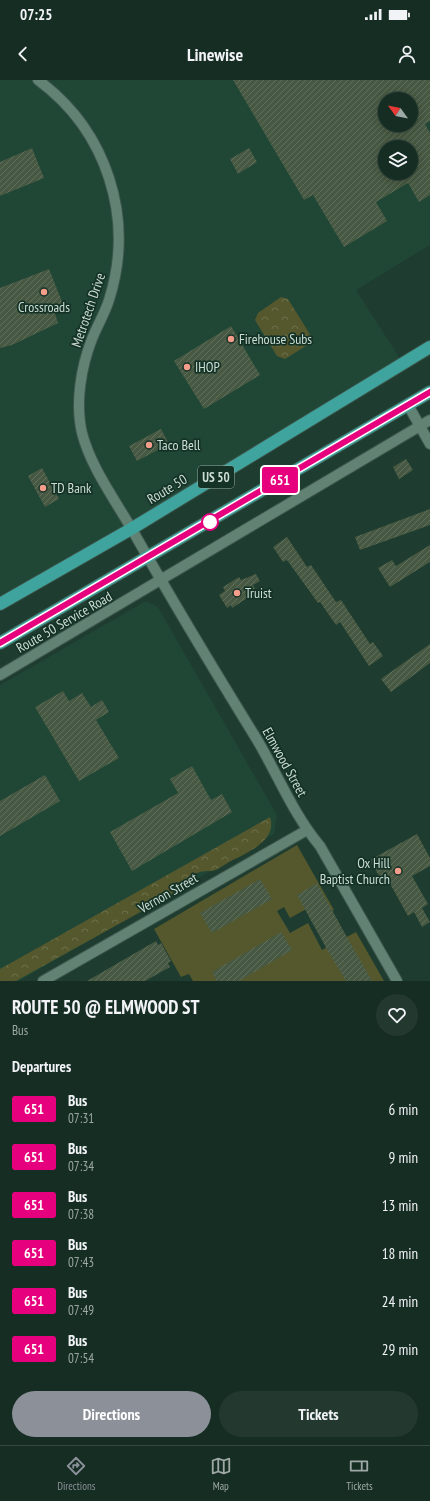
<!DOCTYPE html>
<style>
:root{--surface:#162d23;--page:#233930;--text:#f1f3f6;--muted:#9ea8a6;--line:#354941;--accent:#8c9099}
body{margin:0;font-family:"PT Sans Narrow",sans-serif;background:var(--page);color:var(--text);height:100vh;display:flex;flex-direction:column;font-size:15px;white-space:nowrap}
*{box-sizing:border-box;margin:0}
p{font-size:13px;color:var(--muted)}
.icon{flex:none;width:22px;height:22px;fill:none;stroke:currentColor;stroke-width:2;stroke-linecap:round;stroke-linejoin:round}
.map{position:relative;height:901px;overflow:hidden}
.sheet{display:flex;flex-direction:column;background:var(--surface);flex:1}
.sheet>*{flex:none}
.badge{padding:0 8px;border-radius:3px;font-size:14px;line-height:26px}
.needle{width:26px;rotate:303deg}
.buttons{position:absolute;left:378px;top:12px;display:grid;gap:8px}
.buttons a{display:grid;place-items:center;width:40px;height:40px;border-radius:50%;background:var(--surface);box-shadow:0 2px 10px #0003,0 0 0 1px var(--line);font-size:20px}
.map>.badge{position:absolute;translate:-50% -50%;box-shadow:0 0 0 2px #fff}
h2{padding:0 12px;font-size:15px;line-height:36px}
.round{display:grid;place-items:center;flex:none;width:42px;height:42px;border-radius:21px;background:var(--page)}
.headline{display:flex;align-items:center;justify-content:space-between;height:68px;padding:0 12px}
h1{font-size:19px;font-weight:800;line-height:30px}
.cta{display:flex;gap:8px;margin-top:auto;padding:8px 12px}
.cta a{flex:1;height:46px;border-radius:24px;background:var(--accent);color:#fff;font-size:16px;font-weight:800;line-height:46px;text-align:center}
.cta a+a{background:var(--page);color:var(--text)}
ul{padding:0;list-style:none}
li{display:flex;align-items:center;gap:12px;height:48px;padding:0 12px}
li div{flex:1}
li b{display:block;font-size:15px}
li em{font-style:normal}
li .badge{min-width:44px;font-weight:700;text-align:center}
.status{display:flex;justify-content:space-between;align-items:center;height:28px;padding:0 20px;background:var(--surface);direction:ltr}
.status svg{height:11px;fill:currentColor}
header{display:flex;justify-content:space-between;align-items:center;height:52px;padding:0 12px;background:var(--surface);font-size:18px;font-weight:800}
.dock{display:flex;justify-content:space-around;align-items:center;height:56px;border-top:1px solid var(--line);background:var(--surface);font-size:11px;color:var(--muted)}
.dock a{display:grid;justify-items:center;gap:2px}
.dock .current{color:var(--accent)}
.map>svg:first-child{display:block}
.built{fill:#204636;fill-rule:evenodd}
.grass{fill:#55582d}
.forest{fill:url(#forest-crowns)}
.building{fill:url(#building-hatch);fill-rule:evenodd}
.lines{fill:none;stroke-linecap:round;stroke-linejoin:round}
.minor-casing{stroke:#3c574c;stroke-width:12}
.highway-casing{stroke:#3c574c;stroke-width:14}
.minor{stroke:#628273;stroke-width:10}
.highway{stroke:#3fa39e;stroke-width:12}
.line-casing{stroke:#fff;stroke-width:9}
.line{stroke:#e6007e;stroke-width:6}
.poi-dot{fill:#f49d8b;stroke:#143226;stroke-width:1.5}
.stop-dot{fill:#fff;stroke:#e6007e;stroke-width:2}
.labels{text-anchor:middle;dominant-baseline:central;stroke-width:3.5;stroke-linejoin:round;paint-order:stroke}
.shield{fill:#143226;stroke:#95aaa0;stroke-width:1}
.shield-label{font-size:13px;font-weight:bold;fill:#ccddd4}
.poi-label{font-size:14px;fill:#ccddd4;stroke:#143226;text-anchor:start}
.street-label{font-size:14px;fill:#ccddd4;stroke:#143226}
</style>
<div class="status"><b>07:25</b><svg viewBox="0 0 49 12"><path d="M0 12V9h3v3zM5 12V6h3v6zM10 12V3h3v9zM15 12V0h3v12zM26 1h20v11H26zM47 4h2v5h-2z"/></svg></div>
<header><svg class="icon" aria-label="back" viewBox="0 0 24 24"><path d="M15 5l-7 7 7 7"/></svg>Linewise<svg class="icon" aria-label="person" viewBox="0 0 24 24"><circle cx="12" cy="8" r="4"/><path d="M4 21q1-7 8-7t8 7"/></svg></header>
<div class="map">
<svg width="430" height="901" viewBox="0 0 430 901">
<defs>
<pattern id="forest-crowns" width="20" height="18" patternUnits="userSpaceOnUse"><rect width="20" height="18" fill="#55582d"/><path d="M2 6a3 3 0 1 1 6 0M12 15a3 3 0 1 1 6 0" fill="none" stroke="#6c704b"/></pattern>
<pattern id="building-hatch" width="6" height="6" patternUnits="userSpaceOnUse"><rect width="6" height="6" fill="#475942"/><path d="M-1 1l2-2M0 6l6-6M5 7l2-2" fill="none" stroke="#60705c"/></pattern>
</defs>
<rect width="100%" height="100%" fill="#1e3c2f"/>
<path class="built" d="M 0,0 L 430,0 L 430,165 L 356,210 L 403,283 L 0,524 ZM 385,19 L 411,19 L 411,45 L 385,45 ZM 385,67 L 411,67 L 411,93 L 385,93 Z
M 146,521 L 158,527 L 277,735 L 274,754 L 19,901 L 0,901 L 0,605 Z"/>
<path class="grass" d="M 297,765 L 334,830 L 317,838 L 310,827 L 290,838 L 284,827 L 277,831 L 290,853 L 308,843 L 322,870 L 356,852 L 384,901 L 193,901 L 189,894 L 181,897 L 154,849 Z"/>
<path class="forest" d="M 281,217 L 288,219 L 311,256 L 309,264 L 285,279 L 277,276 L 255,240 L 258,233 Z
M 270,737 C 278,760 247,773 231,781 C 225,784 218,790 212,791 C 206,791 202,791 197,793 C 190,797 187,803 182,809 L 16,901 L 0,901 L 0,889 Z"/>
<path class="building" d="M 233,0 L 430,0 L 430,41 L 425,44 L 430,53 L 430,115 L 419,122 L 408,103 L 376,122 L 387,141 L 344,167 L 313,115 L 304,120 ZM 385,19 L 411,19 L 411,45 L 385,45 ZM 385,67 L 411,67 L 411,93 L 385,93 Z
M 32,68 L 44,98 L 0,116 L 0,82 Z
M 249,68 L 257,82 L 238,94 L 230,79 Z
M 49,189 L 65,229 L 55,233 L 58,243 L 12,265 L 0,268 L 0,208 Z
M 231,246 L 260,295 L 204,329 L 174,281 Z
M 161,349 L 169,364 L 137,381 L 129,366 Z
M 406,379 L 413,390 L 399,399 L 393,387 Z
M 42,388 L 59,419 L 45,427 L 28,396 Z
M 430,429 L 430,445 L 360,470 L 355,457 Z
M 287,457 L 307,487 L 311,485 L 336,522 L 341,520 L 370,564 L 373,562 L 383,576 L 369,586 L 340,542 L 336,545 L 320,522 L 318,523 L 287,480 L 283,482 L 273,467 Z
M 430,465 L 430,482 L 390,507 L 378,488 L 392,480 L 396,486 Z
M 256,494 L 260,501 L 253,505 L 255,509 L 250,512 L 252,515 L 232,528 L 231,525 L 227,528 L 219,515 L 225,511 L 223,507 L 239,497 L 241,500 Z
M 430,564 L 430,583 L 391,612 L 381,599 Z
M 63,611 L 69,621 L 82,613 L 91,627 L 102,620 L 109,632 L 96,640 L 119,678 L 79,701 L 35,627 Z
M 192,686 L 211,720 L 222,714 L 232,732 L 132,791 L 110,752 L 178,713 L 170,699 Z
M 45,695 L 60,721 L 0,756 L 0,721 Z
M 417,754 L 430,778 L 430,786 L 412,796 L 428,824 L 422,828 L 430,842 L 422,847 L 414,832 L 408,836 L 388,800 L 383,803 L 370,780 Z
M 260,799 L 272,819 L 212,853 L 200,833 Z
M 317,803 L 348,859 L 372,901 L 346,901 L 329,873 L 297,815 Z
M 281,852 L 292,870 L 239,901 L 217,901 L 212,892 Z
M 156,861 L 158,865 L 161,863 L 171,881 L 168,883 L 170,887 L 154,896 L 145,901 L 87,901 Z"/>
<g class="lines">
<g class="minor-casing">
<path id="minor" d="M 38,0 C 107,51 135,138 109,220 C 105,233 97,246 92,259 C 81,287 75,323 82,353 C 91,388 116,421 134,453 C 173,522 214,590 256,658 C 277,693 293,734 320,766 L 397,901
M 408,325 L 430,364
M 0,595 L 430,340
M 43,901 L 307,750"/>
</g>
<g class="highway-casing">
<path id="highway" d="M 0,524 L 131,449 L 430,267
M 0,563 L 430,312"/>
</g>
<use href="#minor" class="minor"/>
<use href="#highway" class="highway"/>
</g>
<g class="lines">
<g class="line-casing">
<path id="line" d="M 0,563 L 430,312"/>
</g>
<use href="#line" class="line"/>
</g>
<g class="poi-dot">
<circle cx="44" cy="212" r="4"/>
<circle cx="231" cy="259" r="4"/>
<circle cx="187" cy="287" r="4"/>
<circle cx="149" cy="365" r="4"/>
<circle cx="43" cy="408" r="4"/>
<circle cx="237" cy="513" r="4"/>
<circle cx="398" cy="791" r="4"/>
</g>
<circle class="stop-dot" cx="210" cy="442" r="8"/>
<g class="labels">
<rect class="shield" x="198" y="386" width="36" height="22" rx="3"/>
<g class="shield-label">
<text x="216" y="397">US 50</text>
</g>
<g class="poi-label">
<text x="44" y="227" text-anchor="middle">Crossroads</text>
<text x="239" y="259">Firehouse Subs</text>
<text x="195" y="287">IHOP</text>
<text x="157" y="365">Taco Bell</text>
<text x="51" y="408">TD Bank</text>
<text x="245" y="513">Truist</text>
<text x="390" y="783" text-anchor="end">Ox Hill<tspan x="390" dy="16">Baptist Church</tspan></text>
</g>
<g class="street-label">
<text transform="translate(88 230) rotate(-71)">Metrotech Drive</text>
<text transform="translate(167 409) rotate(-31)">Route 50</text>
<text transform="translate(64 542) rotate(-30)">Route 50 Service Road</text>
<text transform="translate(285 682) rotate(61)">Elmwood Street</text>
<text transform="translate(168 813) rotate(-30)">Vernon Street</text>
</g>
</g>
</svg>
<div class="buttons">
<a><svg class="needle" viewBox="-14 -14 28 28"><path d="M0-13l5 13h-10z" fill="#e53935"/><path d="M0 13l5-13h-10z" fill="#9ea8a6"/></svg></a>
<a><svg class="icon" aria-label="layers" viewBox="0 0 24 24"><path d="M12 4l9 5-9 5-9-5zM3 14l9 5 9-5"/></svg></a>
</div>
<b class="badge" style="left:280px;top:400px;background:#e6007e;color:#fff">651</b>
</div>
<section class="sheet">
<div class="headline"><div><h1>ROUTE 50 @ ELMWOOD ST</h1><p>Bus</p></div><a class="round"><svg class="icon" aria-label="heart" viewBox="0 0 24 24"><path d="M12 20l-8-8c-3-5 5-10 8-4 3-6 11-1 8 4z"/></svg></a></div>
<h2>Departures</h2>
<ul>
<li><span class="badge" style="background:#e6007e;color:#fff">651</span><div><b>Bus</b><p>07:31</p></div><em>6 min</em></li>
<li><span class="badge" style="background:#e6007e;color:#fff">651</span><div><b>Bus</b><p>07:34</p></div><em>9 min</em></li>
<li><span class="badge" style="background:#e6007e;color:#fff">651</span><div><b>Bus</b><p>07:38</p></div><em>13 min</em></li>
<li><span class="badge" style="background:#e6007e;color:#fff">651</span><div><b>Bus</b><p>07:43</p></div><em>18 min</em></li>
<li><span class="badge" style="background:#e6007e;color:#fff">651</span><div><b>Bus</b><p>07:49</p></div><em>24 min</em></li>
<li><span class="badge" style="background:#e6007e;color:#fff">651</span><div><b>Bus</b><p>07:54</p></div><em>29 min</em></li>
</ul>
<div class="cta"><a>Directions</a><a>Tickets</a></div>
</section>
<nav class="dock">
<a class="current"><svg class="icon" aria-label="directions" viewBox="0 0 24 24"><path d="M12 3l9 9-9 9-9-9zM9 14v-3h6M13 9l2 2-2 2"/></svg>Directions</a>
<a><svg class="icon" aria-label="map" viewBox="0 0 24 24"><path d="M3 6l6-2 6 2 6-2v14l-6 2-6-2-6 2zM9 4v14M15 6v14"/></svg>Map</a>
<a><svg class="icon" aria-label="tickets" viewBox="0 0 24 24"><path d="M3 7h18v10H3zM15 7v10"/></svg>Tickets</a>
</nav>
